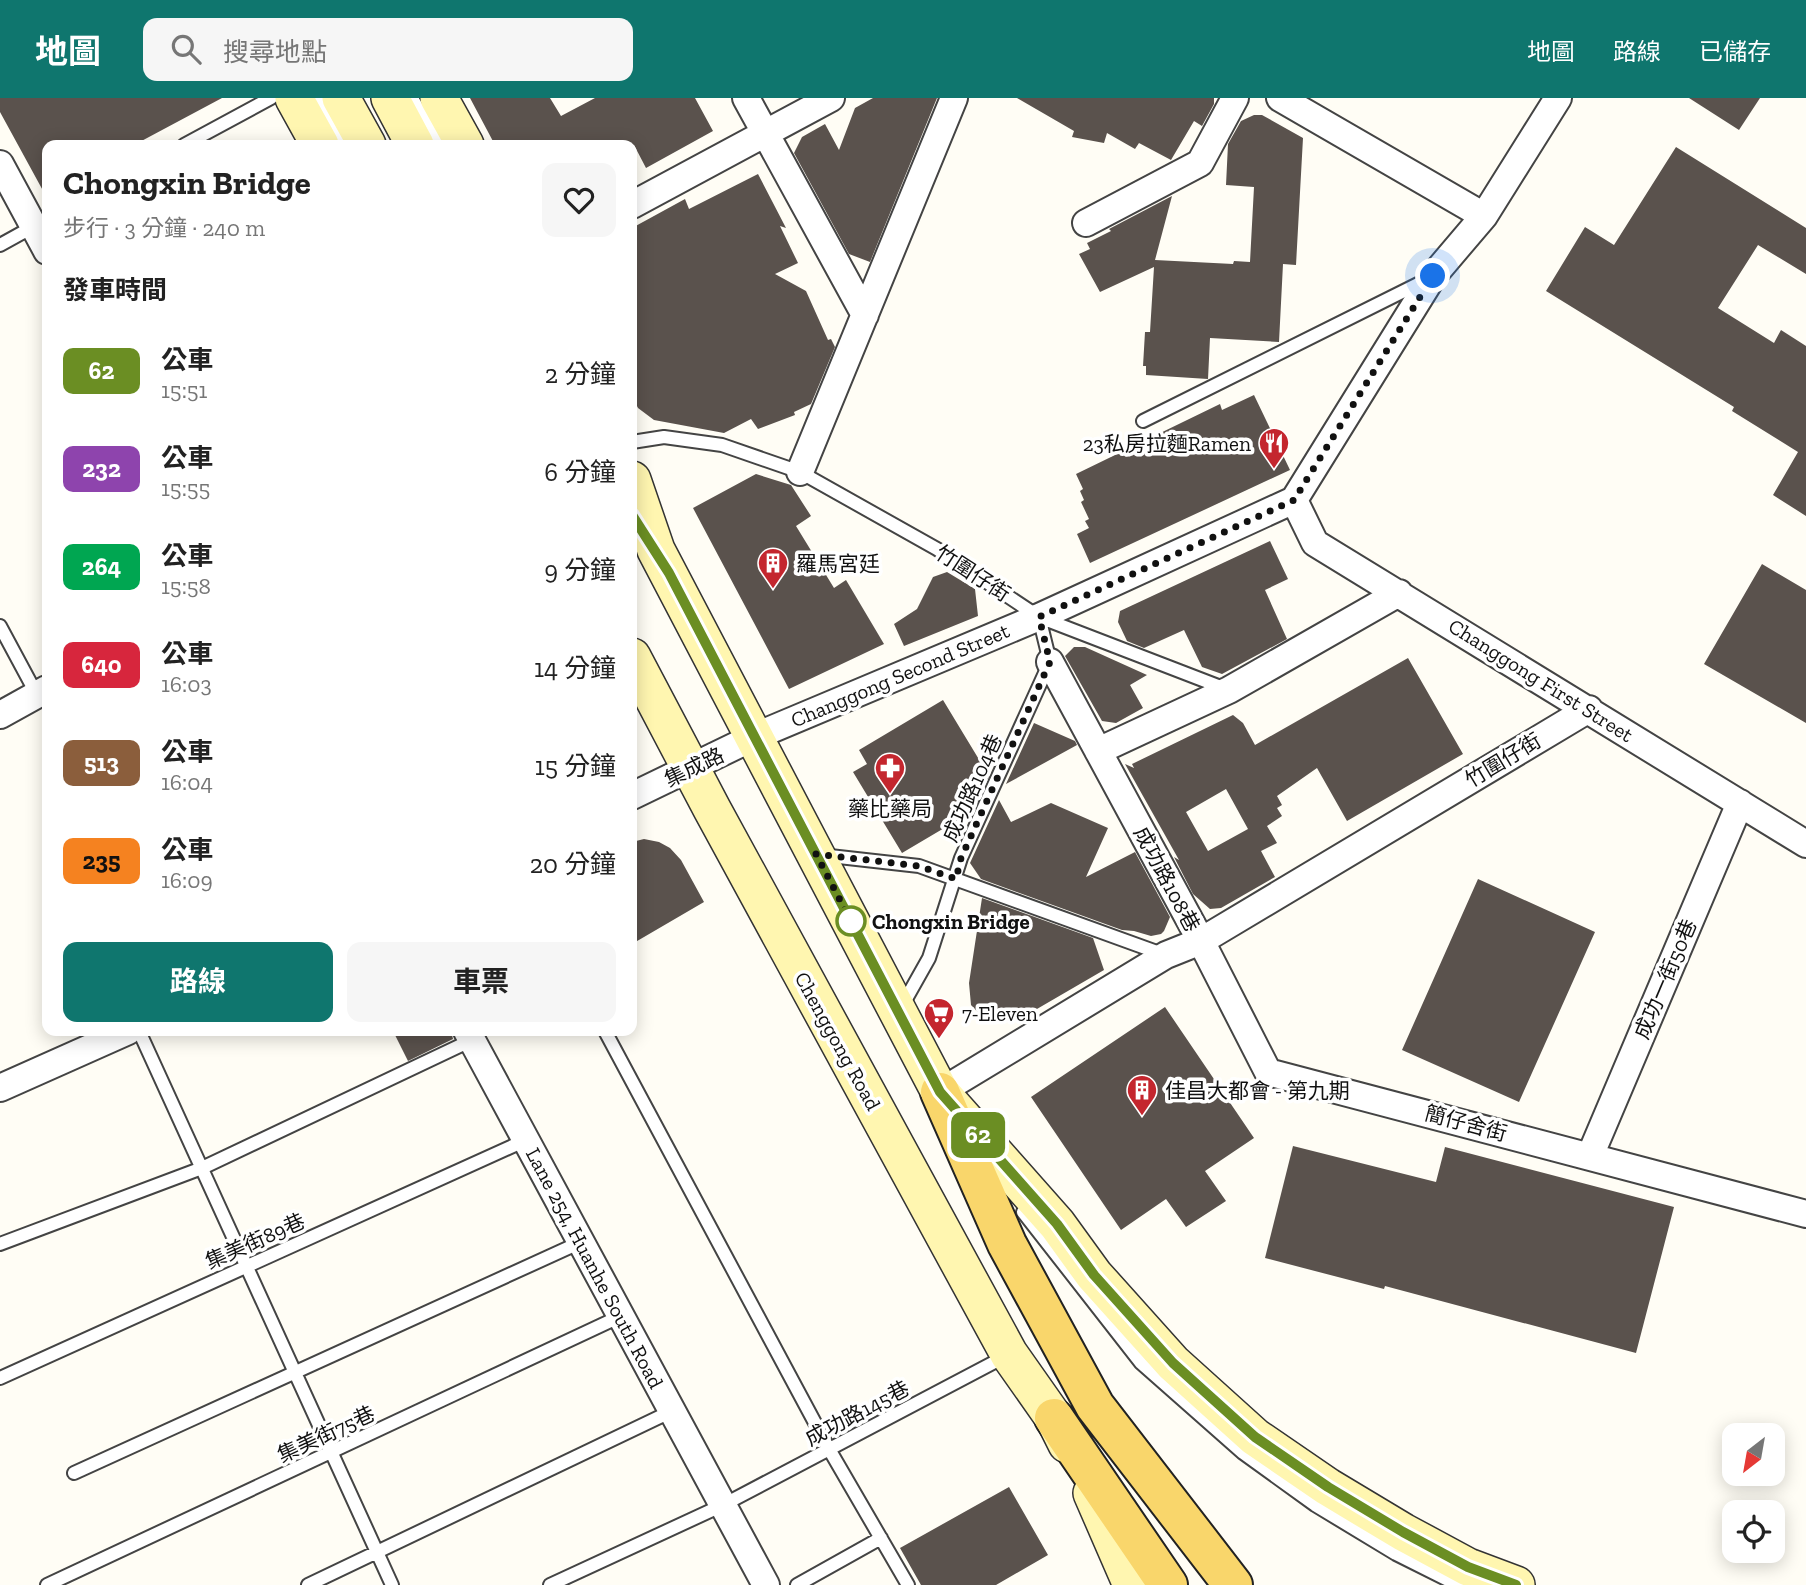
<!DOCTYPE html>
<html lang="zh-TW">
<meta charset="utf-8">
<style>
:root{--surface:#fff;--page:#f6f6f6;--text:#222;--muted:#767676;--accent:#0f766e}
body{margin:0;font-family:"Zilla Slab","Noto Sans TC",serif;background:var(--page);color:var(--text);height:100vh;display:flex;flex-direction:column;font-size:26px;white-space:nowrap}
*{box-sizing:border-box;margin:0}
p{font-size:23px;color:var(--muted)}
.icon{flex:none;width:38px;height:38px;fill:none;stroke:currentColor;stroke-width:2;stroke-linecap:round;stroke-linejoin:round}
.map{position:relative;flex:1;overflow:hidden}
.sheet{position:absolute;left:42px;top:42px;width:595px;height:896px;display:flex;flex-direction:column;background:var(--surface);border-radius:14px;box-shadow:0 4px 18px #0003}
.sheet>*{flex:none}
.badge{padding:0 14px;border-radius:10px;font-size:24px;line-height:46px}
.needle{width:46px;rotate:211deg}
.fabs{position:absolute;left:1722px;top:1325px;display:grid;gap:14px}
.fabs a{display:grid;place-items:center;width:63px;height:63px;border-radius:14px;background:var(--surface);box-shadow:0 4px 18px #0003;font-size:35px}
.you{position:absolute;width:35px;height:35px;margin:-18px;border:5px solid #fff;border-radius:50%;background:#1a73e8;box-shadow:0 0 0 10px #1a73e833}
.map>.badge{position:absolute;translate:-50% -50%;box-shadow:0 0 0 4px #fff}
h2{padding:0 21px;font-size:26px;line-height:63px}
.round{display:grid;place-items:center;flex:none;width:74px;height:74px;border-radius:14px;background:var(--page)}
.overview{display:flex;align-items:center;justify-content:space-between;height:119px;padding:0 21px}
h1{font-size:33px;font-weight:700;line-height:52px}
.button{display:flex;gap:14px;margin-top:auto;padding:14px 21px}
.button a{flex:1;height:80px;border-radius:14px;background:var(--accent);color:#fff;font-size:28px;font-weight:700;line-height:80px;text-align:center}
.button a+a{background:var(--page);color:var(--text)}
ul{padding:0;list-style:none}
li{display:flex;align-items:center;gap:21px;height:98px;padding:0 21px}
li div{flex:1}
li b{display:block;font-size:26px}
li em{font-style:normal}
li .badge{min-width:77px;font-weight:700;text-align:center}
header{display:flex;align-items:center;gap:42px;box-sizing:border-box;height:98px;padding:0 35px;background:var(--accent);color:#fff}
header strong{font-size:33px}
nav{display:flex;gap:38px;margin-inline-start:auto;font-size:24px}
.search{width:490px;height:63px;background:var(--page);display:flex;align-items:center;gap:18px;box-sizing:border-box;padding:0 24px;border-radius:14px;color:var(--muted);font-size:26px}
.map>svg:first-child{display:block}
.building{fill:#5a524d;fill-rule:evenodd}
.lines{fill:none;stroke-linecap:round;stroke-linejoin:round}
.lane-casing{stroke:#444;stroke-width:16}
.street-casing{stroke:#444;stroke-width:30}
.secondary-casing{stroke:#333;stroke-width:40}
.primary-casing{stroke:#222;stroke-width:42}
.lane{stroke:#fff;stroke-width:12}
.street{stroke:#fff;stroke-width:26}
.secondary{stroke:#fff6b0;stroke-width:37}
.primary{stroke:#f9d66b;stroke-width:38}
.line-casing{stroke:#fff;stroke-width:16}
.line{stroke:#6b8e23;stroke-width:10}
.walk{stroke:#111;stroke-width:7;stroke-dasharray:0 12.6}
.stop-dot{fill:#fff;stroke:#6b8e23;stroke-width:3.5}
.labels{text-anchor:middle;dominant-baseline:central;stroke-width:7;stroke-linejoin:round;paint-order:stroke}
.poi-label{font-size:21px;fill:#111;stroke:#fff;text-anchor:start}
.street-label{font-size:21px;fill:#111;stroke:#fff}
.stop-label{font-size:21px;font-weight:bold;fill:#111;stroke:#fff;text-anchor:start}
</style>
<header>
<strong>地圖</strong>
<div class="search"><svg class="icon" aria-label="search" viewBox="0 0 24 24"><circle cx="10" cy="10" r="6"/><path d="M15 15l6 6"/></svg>搜尋地點</div>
<nav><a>地圖</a><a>路線</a><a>已儲存</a></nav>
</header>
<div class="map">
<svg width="1806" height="1487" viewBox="0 0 1806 1487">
<rect width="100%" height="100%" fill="#fffdf5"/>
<path class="building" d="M 0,0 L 222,0 L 134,47 L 47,47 L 47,100 L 0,14 Z
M 470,0 L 550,0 L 561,18 L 595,0 L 695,0 L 713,33 L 646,70 L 634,47 L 495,47 Z
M 873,0 L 937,0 L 870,164 L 849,156 L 794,55 L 802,39 L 825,26 L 839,52 L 855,10 Z
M 1017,0 L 1214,0 L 1214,6 L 1202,28 L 1194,23 L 1171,62 L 1139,45 L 1135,51 L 1107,35 L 1104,45 L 1072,39 L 1074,33 Z
M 1689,0 L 1760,0 L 1739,32 Z
M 1254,17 L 1262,17 L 1303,40 L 1296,167 L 1283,166 L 1279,244 L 1210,240 L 1208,281 L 1146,277 L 1146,268 L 1143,268 L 1145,234 L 1150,234 L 1154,169 L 1100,194 L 1079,156 L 1090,151 L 1087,145 L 1111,133 L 1109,131 L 1172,98 L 1155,162 L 1233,166 L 1234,163 L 1250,164 L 1254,89 L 1226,87 L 1228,46 L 1241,23 Z
M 1676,49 L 1806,130 L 1806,176 L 1758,147 L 1718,210 L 1774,245 L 1781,232 L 1806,248 L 1806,418 L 1773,397 L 1798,354 L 1732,313 L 1734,309 L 1546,193 L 1585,129 L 1614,147 Z
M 758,76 L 786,130 L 780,128 L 798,165 L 775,176 L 806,193 L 828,242 L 831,241 L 835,249 L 811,306 L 794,314 L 795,317 L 758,331 L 751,321 L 724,335 L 654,322 L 638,310 L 632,298 L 632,130 L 685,101 L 689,111 Z
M 1254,297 L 1290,372 L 1090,465 L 1077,436 L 1089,430 L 1085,423 L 1089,421 L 1081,404 L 1084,402 L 1080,393 L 1083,391 L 1076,376 L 1220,306 L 1222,312 Z
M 756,376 L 791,387 L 811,418 L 796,428 L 834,490 L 846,482 L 884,546 L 789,591 L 693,410 Z
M 1270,443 L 1288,481 L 1265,492 L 1287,541 L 1222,576 L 1202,569 L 1184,532 L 1144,550 L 1127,543 L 1118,524 L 1120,513 Z
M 1762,466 L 1806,492 L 1806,625 L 1704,566 Z
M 947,474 L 975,491 L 978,518 L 904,548 L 894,526 L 917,511 L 933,479 Z
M 1074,549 L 1085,549 L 1147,577 L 1130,587 L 1143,610 L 1116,625 L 1102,623 L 1065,558 Z
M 1408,560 L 1463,656 L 1347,723 L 1317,670 L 1277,698 L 1282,707 L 1277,710 L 1282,718 L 1267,728 L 1277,745 L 1261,753 L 1275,779 L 1221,810 L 1210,811 L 1193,796 L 1174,759 L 1179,762 L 1125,666 L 1134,670 L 1132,666 L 1233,617 L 1243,625 L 1255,647 ZM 1226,691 L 1248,731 L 1208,753 L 1186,714 Z
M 943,602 L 989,678 L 973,713 L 902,755 L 853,674 L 867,666 L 859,652 Z
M 1034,625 L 1075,643 L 1077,647 L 1006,686 Z
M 999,702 L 1011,724 L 1051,705 L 1108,730 L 1086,779 L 1135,754 L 1170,819 L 1164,833 L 1161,836 L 1151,838 L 1134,833 L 1122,832 L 981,781 L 970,765 Z
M 644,741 L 659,744 L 670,750 L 681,762 L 704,804 L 632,846 L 632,744 Z
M 1478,781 L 1595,834 L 1519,1004 L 1402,952 Z
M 982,800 L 1093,840 L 1104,872 L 1018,922 L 988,925 L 971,907 L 969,885 Z
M 1165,909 L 1254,1040 L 1205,1073 L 1226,1103 L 1186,1129 L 1166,1101 L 1121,1132 L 1031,999 Z
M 393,933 L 451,933 L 453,941 L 408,963 Z
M 1293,1048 L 1436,1084 L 1445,1049 L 1674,1109 L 1636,1255 L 1385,1188 L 1384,1191 L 1265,1160 Z
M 1009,1389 L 1048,1457 L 996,1487 L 921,1487 L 900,1450 Z"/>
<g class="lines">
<g class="lane-casing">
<path id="lane" d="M 317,0 L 343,47
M 412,0 L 438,47
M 184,47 L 271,0
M 0,147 L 47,121
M 1143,323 L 1424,183
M 632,344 L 664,339 L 722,347 L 800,374 L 937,451 L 1039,519 L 1226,591
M 0,528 L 37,597
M 821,757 L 919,768 L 1165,857
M 902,908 L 929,860 L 961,760 L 1050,564 L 1039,519
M 139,933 L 392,1487
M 605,933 L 829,1351 L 908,1487
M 1023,1114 L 1141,1265 L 1243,1355 L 1315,1407 L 1396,1456 L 1458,1487
M 0,1146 L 202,1070 L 472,942
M 0,1280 L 526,1042
M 74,1375 L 581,1144
M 47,1487 L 621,1218
M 308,1487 L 672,1313
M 550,1487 L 723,1407 L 1006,1258
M 797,1487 L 881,1440"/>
</g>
<g class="street-casing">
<path id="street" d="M 746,0 L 865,217
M 1280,0 L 1484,118
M 0,66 L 47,153
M 632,107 L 831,0
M 1086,125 L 1200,65 L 1235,0
M 800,374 L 954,0
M 1294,402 L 1315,445 L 1806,746
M 1050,564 L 1201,843 L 1268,974 L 1806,1116
M 0,617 L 47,591
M 1098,653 L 1229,592 L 1399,495
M 632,698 L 756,638 L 1039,519 L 1294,402 L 1433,178 L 1484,118 L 1558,0
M 467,933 L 766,1487
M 0,990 L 128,933
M 940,994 L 1166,857 L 1201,843 L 1589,611
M 1590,1058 L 1740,705"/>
</g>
<g class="secondary-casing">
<path id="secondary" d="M 294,0 L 320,47
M 341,0 L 367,47
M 390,0 L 415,47
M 439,0 L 465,47
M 632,382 L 656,452 L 940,994 L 1057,1126 L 1094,1177 L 1173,1265 L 1255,1339 L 1328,1389 L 1403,1434 L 1468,1469 L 1516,1487
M 632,559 L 712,711 L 1009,1256 L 1054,1320 L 1067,1346
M 1092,1395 L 1132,1487"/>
</g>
<g class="primary-casing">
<path id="primary" d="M 940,994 L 1007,1146 L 1095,1308 L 1233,1487
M 1054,1320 L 1168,1487"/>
</g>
<use href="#lane" class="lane"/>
<use href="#street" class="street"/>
<use href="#secondary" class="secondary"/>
<use href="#primary" class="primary"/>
</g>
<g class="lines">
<g class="line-casing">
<path id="line" d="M 632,417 L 669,475 L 940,994 L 1057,1126 L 1094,1177 L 1173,1265 L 1255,1339 L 1328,1389 L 1403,1434 L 1468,1469 L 1516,1487"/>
</g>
<use href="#line" class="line"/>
<path class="walk" d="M 851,823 L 816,756 L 919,768 L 956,781 L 961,760 L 1050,564 L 1039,519 L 1294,402 L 1433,178"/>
</g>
<defs>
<g id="restaurant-pin" transform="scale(1.575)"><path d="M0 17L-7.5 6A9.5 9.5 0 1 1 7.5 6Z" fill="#c4262e" stroke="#fff"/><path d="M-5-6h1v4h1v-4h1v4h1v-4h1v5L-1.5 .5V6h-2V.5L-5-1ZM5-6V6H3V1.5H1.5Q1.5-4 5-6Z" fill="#fff"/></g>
<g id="building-pin" transform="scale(1.575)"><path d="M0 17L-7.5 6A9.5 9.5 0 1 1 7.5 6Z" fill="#c4262e" stroke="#fff"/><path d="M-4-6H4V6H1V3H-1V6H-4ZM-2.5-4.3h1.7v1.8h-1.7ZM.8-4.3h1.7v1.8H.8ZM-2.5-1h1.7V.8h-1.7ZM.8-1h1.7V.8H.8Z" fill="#fff"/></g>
<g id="pharmacy-pin" transform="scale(1.575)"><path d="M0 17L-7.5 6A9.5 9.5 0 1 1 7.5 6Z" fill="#c4262e" stroke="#fff"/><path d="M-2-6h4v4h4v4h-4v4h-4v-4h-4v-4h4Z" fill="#fff"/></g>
<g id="supermarket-pin" transform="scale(1.575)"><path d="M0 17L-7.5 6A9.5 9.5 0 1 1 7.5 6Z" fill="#c4262e" stroke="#fff"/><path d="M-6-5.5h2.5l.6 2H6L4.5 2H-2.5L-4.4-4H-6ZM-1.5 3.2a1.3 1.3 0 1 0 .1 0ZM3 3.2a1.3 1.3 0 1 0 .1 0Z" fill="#fff"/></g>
</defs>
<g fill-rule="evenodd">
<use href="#restaurant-pin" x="1274" y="345"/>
<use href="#building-pin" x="773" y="465"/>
<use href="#pharmacy-pin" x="890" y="670"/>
<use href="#supermarket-pin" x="939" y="915"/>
<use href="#building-pin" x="1142" y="992"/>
</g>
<circle class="stop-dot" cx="851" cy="823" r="14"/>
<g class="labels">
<g class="poi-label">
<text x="1251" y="345" text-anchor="end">23私房拉麵Ramen</text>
<text x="796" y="465">羅馬宮廷</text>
<text x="890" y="710" text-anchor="middle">藥比藥局</text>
<text x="962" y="915">7-Eleven</text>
<text x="1165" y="992">佳昌大都會 - 第九期</text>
</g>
<g class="street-label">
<text transform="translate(973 475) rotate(33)">竹圍仔街</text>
<text transform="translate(900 577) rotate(-23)">Changgong Second Street</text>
<text transform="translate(1541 582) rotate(32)">Changgong First Street</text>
<text transform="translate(1503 662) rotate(-31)">竹圍仔街</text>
<text transform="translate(694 669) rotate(-26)">集成路</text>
<text transform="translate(972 690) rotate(-66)">成功路104巷</text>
<text transform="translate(1167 781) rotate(62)">成功路108巷</text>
<text transform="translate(1665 881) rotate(-67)">成功一街50巷</text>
<text transform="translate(838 943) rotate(61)">Chenggong Road</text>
<text transform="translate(1466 1025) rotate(15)">簡仔舍街</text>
<text transform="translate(255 1143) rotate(-24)">集美街89巷</text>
<text transform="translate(595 1170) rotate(62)">Lane 254, Huanhe South Road</text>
<text transform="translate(857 1315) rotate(-28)">成功路145巷</text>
<text transform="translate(326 1336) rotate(-25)">集美街75巷</text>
</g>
<g class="stop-label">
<text x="872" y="823">Chongxin Bridge</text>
</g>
</g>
</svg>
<div class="fabs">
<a><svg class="needle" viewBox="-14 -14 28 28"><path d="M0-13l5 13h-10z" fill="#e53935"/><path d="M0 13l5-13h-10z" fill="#767676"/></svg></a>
<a><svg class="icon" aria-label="locate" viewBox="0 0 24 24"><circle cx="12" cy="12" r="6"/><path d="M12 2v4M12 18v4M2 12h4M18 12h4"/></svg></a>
</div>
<div class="you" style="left:1433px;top:178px"></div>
<b class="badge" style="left:978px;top:1037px;background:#6b8e23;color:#fff">62</b>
<section class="sheet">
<div class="overview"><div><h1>Chongxin Bridge</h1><p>步行 · 3 分鐘 · 240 m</p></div><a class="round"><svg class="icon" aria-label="heart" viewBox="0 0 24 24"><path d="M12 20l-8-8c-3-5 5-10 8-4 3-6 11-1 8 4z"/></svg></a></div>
<h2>發車時間</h2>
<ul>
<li><span class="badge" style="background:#6b8e23;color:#fff">62</span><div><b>公車</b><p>15:51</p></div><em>2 分鐘</em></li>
<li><span class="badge" style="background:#8e44ad;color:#fff">232</span><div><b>公車</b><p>15:55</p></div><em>6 分鐘</em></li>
<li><span class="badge" style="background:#00a651;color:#fff">264</span><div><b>公車</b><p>15:58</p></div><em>9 分鐘</em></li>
<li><span class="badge" style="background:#d7263d;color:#fff">640</span><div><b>公車</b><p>16:03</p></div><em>14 分鐘</em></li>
<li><span class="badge" style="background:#8b5e3c;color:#fff">513</span><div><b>公車</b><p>16:04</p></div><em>15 分鐘</em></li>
<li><span class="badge" style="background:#f58220;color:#111">235</span><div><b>公車</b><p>16:09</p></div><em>20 分鐘</em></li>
</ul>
<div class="button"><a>路線</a><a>車票</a></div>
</section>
</div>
